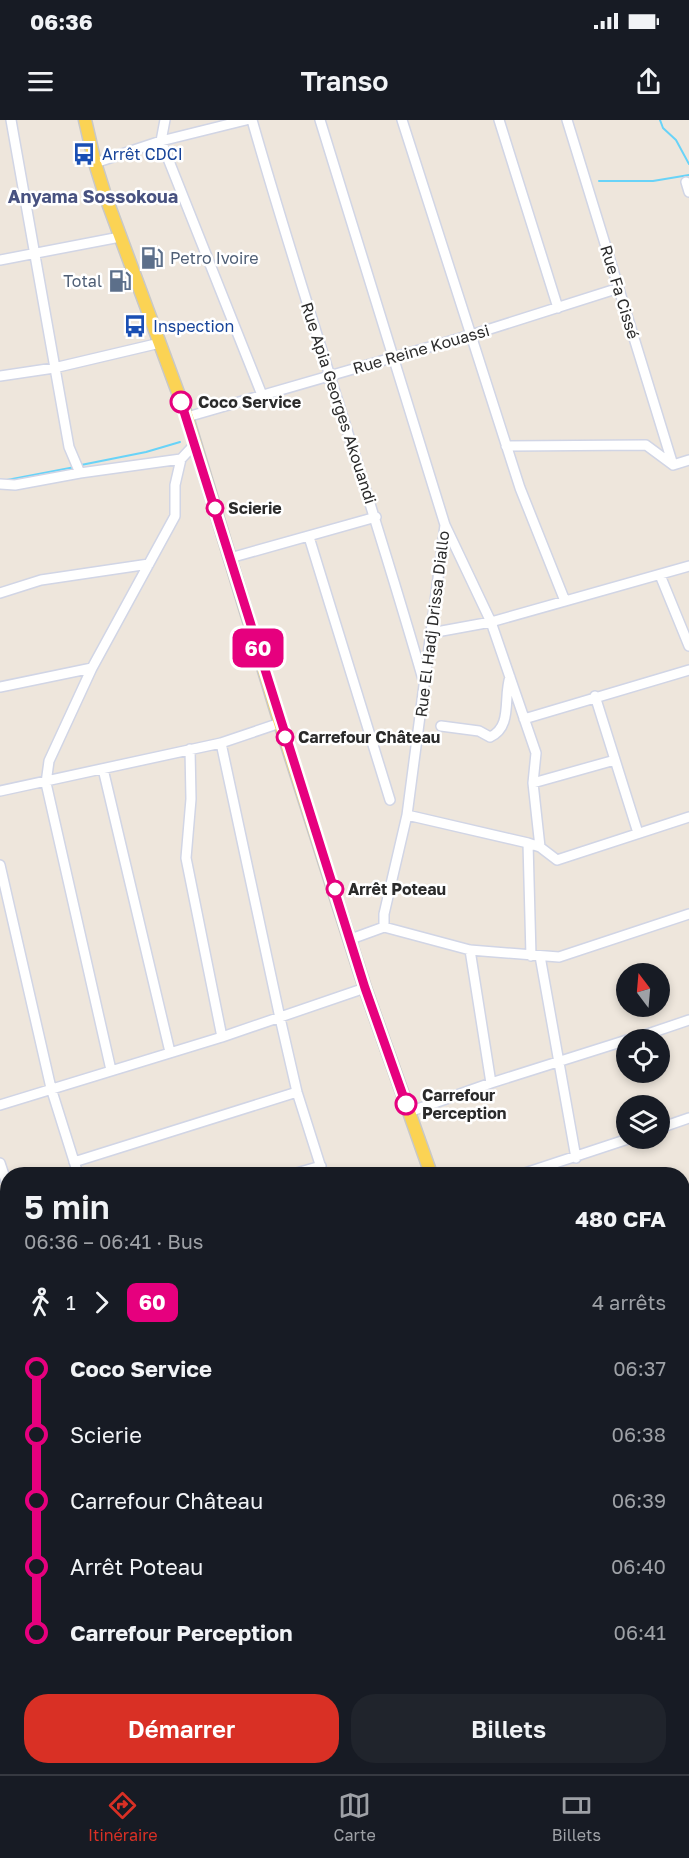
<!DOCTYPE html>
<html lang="fr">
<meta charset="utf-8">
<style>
:root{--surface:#171b24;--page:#20242c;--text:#f1f3f6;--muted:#9ea1a6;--line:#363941;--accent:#d93025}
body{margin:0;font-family:"Golos Text",sans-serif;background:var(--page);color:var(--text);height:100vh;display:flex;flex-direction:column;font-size:22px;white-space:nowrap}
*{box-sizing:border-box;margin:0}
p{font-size:20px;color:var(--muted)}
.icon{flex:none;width:33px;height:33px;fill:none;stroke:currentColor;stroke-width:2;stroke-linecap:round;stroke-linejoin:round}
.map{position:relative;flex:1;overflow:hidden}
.drawer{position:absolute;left:0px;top:1047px;width:690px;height:608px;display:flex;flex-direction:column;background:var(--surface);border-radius:24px 24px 0 0;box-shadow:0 3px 9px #0003}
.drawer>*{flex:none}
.badge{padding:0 12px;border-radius:9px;font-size:21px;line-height:39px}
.needle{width:39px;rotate:344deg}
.buttons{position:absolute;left:616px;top:843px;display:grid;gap:12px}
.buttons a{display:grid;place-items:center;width:54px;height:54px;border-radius:50%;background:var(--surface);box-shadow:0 3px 9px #0003;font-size:30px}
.map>.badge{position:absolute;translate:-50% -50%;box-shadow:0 0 0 3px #fff}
.legs{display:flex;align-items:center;gap:9px;height:66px;padding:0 24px;font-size:20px}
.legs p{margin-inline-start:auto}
.headline{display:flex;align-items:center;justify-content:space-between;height:102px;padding:0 24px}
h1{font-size:33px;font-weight:600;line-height:45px}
.primary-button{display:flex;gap:12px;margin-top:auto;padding:12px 24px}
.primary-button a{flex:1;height:69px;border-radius:24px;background:var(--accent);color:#fff;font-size:24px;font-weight:600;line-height:69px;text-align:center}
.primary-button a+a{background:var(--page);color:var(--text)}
ul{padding:0 24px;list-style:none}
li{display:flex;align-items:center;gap:21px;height:66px;font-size:22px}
li i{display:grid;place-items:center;width:9px;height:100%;margin:0 8px;background:currentColor}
li i::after{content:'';width:15px;height:15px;margin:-8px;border:4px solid;border-radius:50%;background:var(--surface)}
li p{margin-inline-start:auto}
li:first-child i{background:linear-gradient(#0000 50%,currentColor 0)}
li:last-child i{background:linear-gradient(currentColor 50%,#0000 0)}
.status{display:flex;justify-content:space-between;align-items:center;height:42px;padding:0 30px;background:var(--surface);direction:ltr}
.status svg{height:16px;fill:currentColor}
header{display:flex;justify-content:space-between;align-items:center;height:78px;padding:0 24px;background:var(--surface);font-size:27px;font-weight:600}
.menu{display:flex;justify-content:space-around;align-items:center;height:84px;border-top:2px solid var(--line);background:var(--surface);font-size:16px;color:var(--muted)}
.menu a{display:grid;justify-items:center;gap:3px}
.menu .on{color:var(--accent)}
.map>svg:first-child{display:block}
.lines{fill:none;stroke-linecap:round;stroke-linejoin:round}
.stream{stroke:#68d3f8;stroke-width:2}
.minor-casing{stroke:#d1d5e5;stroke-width:12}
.major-casing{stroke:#c8c8c8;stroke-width:15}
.minor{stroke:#fff;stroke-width:9}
.major{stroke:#fbd354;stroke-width:12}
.line-1-casing{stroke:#fff;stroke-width:14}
.line-1{stroke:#e6007e;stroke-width:9}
.stop-1-dot{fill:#fff;stroke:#e6007e;stroke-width:3}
.labels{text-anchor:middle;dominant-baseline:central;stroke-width:5;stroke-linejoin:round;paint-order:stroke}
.transit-label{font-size:16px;fill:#164399;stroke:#fff;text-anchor:start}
.service-label{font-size:16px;fill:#4e5e75;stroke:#fff;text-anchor:start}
.street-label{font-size:16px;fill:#2b2b2b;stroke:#fff}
.stop-label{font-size:16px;font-weight:bold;fill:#2b2b2b;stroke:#fff;text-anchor:start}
.neighbourhood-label{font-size:18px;font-weight:bold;fill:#485280;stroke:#fff}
</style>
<div class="status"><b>06:36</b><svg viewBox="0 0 49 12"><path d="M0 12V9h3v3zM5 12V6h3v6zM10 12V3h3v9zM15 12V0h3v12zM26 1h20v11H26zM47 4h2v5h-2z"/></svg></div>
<header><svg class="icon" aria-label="menu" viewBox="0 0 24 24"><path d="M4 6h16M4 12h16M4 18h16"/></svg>Transo<svg class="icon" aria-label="share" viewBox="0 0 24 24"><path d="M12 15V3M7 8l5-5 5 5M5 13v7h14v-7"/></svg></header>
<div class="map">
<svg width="689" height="1654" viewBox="0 0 689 1654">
<rect width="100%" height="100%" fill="#eee6dc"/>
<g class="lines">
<path class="stream" d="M 660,0 L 663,8 L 676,20 L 689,44
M 599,61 L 653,61 L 689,55
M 81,345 L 146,332 L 180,322
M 7,360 L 75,347
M 682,1296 L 689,1297"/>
<g class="minor-casing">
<path id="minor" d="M 11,0 L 69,327 L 80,353
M 165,0 L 161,21 L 262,275
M 252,0 C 306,189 370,374 424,563
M 320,0 L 445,405 L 407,695 L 384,794 L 384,807 L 351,819
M 402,0 L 520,368 L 565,481
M 499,0 L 558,188
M 567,0 L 673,345
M 95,43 L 161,21 L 246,0
M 686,62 L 689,72
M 0,140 L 120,117
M 0,256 L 54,248 L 160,223
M 187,297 L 471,215 L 619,168
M 506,326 L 646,325 L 673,345 L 689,340
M 0,364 L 15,365 L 80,353 L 181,339 L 195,324
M 445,405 L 491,502 L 536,633 L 533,663 L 540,727
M 309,417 L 390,680
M 230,438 L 376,397
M 660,455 L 689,526
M 0,473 L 41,460 L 149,444
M 431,513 L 491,502 L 689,446
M 0,567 L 92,548
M 595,576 L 638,713
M 524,599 L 689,550
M 441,606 L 479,611 L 490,617 C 513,607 503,577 510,557
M 221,623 L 280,898 L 297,972 L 323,1054
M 190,629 L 191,679 L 186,738 L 222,917
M 103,649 L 170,932
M 533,663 L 615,640
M 0,671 L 221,623 L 280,603
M 407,695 L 528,723 L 540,727 L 557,740 L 689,697
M 528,723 L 531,836
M 0,745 L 51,968 L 78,1054
M 384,807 L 470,830 L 559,837 L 689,794
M 470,830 L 491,963
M 540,836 L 576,1038
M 630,920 L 689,900
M 111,950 L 46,663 L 49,641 L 92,548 L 175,396 L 175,365 L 181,339
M 0,985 L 222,917 L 365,868
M 409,992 L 491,963 L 627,920
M 660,1008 L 689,998
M 74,1042 L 297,972
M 0,1043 L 8,1067
M 293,1054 L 321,1046
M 522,1054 L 631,1018
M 682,1100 L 689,1098
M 682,1203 L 689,1201
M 0,1310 L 8,1309
M 0,1373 L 6,1410 L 2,1463 L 8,1501
M 109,1647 L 110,1654
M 227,1647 L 236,1654
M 448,1647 L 450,1654
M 555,1647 L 557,1654
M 16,1654 L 17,1647
M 187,1654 L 193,1647"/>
</g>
<g class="major-casing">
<path id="major" d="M 85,0 L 95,43 L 105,75 L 187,297 L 280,603 L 365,868 L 431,1054
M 626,1647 L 628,1654"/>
</g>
<use href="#minor" class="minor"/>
<use href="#major" class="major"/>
</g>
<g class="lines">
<g class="line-1-casing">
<path id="line-1" d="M 181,282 L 365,868 L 406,984"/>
</g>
<use href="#line-1" class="line-1"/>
</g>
<defs>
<g id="bus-bare" transform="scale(1.8)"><path d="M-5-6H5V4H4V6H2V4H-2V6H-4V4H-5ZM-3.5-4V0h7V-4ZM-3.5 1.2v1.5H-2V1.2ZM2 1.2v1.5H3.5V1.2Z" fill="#1a4fb4" stroke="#fff" stroke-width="2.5" paint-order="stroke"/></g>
<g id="fuel-bare" transform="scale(1.8)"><path d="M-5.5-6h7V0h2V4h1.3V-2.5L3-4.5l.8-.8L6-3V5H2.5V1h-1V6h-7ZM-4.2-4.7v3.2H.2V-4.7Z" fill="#5c6f8a" stroke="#fff" stroke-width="2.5" paint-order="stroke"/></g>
</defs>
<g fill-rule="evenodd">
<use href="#bus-bare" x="84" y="34"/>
<use href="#fuel-bare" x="152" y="138"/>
<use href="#fuel-bare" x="120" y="161"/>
<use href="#bus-bare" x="135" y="206"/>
</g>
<g class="stop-1-dot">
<circle cx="181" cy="282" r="10"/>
<circle cx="215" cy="388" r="8"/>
<circle cx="285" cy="617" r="8"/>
<circle cx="335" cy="769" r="8"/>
<circle cx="406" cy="984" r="10"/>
</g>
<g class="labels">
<g class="transit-label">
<text x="102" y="34">Arrêt CDCI</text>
<text x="153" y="206">Inspection</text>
</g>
<g class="service-label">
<text x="170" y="138">Petro Ivoire</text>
<text x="102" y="161" text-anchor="end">Total</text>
</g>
<g class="street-label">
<text transform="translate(620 172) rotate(73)">Rue Fa Cissé</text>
<text transform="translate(421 229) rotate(-16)">Rue Reine Kouassi</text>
<text transform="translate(339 283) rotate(72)">Rue Apia Georges Akouandi</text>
<text transform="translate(432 504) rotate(-83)">Rue El Hadj Drissa Diallo</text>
</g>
<g class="stop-label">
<text x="198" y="282">Coco Service</text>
<text x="228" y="388">Scierie</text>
<text x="298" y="617">Carrefour Château</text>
<text x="348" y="769">Arrêt Poteau</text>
<text x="422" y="975">Carrefour<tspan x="422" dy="18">Perception</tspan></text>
</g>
<g class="neighbourhood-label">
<text x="93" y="76">Anyama Sossokoua</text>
</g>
</g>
</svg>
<div class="buttons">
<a><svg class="needle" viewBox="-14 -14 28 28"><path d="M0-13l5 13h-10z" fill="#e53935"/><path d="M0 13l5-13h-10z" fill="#9ea1a6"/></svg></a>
<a><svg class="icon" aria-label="locate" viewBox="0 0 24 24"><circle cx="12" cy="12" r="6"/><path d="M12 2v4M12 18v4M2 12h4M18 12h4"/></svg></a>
<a><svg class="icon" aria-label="layers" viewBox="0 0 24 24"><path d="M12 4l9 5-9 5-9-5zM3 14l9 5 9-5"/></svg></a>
</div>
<b class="badge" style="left:258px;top:528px;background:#e6007e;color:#fff">60</b>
<section class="drawer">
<div class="headline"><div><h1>5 min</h1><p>06:36 – 06:41 · Bus</p></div><b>480 CFA</b></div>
<div class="legs"><svg class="icon" aria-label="walk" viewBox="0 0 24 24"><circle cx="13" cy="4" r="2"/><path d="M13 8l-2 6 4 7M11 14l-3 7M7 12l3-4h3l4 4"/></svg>1<svg class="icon" aria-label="forward" viewBox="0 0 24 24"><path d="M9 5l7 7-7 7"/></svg><b class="badge" style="background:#e6007e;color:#fff">60</b><p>4 arrêts</p></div>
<ul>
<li><i style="color:#e6007e"></i><b>Coco Service</b><p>06:37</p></li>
<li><i style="color:#e6007e"></i><span>Scierie</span><p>06:38</p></li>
<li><i style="color:#e6007e"></i><span>Carrefour Château</span><p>06:39</p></li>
<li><i style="color:#e6007e"></i><span>Arrêt Poteau</span><p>06:40</p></li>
<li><i style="color:#e6007e"></i><b>Carrefour Perception</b><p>06:41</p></li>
</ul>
<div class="primary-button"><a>Démarrer</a><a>Billets</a></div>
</section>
</div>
<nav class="menu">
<a class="on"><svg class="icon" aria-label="directions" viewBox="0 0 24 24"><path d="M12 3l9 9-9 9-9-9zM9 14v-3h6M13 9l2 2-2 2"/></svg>Itinéraire</a>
<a><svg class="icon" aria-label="map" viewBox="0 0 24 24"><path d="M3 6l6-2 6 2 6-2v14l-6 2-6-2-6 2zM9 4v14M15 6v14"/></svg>Carte</a>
<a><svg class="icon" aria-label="tickets" viewBox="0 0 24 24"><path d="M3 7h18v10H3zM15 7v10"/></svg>Billets</a>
</nav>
